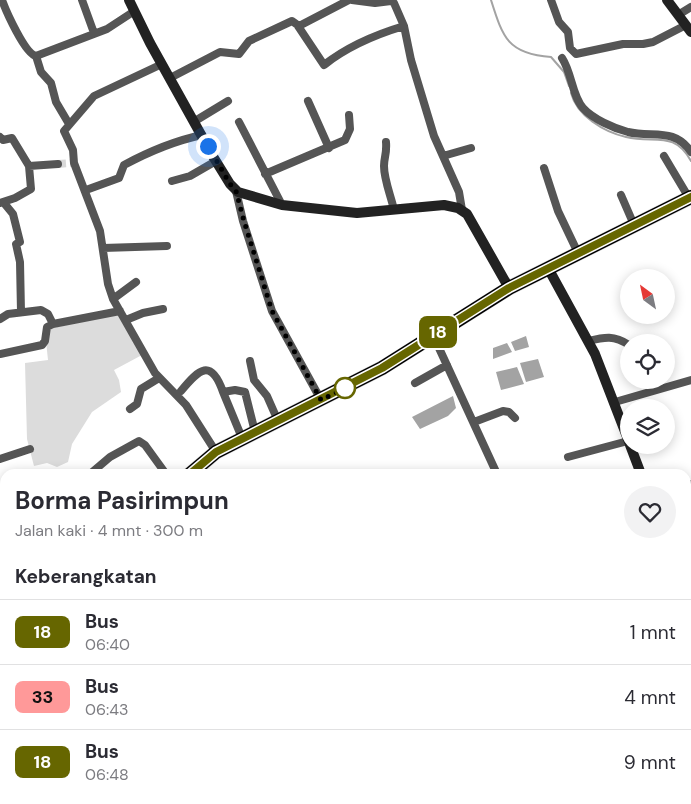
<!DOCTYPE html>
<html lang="id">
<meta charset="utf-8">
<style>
:root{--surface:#fff;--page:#f2f2f3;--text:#2b2b33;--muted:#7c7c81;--line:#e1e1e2}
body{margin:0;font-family:"DM Sans",sans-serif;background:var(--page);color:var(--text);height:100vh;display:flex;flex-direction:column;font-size:19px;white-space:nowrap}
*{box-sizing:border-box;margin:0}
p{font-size:16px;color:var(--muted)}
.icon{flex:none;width:28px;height:28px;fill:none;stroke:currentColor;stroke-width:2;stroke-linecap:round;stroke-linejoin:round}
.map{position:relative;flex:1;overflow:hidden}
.details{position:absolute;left:0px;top:469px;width:691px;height:336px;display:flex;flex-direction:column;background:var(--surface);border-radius:15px 15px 0 0;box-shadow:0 2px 12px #0003}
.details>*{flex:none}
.badge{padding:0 10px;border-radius:8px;font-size:18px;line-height:32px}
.needle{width:32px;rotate:327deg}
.tools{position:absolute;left:620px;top:269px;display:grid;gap:10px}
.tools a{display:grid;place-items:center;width:55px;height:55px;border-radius:50%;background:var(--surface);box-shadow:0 2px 12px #0003;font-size:25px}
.you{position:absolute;width:25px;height:25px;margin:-12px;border:4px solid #fff;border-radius:50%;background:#1a73e8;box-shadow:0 0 0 8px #1a73e833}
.map>.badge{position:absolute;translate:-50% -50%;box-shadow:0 0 0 2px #fff}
h2{padding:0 15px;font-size:19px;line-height:45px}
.round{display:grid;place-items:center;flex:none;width:52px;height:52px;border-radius:26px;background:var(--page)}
.head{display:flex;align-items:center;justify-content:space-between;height:85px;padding:0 15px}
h1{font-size:24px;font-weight:700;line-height:38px}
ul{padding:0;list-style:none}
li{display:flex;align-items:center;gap:15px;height:65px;padding:0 15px;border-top:1px solid var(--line)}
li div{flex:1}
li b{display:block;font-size:19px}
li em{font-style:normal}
li .badge{min-width:55px;font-weight:700;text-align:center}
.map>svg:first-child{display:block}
.green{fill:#dcdcdc}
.water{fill:#a3a3a3}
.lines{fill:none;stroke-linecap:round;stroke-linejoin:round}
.stream{stroke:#a3a3a3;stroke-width:2}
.street-tunnel{stroke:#d9d9d9;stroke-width:8;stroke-dasharray:8 4;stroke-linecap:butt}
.primary-casing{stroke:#dbdbdb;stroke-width:14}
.highway-casing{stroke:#dbdbdb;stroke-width:15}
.street{stroke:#555;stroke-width:8}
.secondary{stroke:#222;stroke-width:10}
.primary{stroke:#000;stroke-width:12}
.highway{stroke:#000;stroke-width:14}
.line-casing{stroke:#fff;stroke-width:11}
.line{stroke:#660;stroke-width:8}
.walk{stroke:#000;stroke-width:5;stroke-dasharray:0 9}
.stop-dot{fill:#fff;stroke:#660;stroke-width:2.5}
</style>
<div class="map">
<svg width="691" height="804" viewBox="0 0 691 804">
<rect width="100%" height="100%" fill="#fff"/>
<path class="green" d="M 118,313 L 142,355 L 114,370 L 119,380 L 121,392 L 92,412 L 72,444 L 68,462 L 57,467 L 47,463 L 34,466 L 27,439 L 25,363 L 48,360 L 45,332 L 49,329 Z"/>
<path class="water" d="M 526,336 L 529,347 L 515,351 L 511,342 Z
M 507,343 L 512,352 L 493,359 L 493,348 Z
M 538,359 L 544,377 L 526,382 L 520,363 Z
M 517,367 L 524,384 L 501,390 L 496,372 Z
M 453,396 L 456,408 L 448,416 L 420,429 L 412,417 Z"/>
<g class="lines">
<path class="stream" d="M 491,0 C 503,38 508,54 551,57 L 564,72 L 569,86
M 571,93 C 577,116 604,132 626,137 C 655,144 674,130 691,161"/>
<path class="street-tunnel" d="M 58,164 L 71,163"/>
<g class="primary-casing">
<path id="primary" d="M 217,800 L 219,804"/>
</g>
<g class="highway-casing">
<path id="highway" d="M 190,474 L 216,452 L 382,368 L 509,288 L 691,197
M 0,606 L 5,606"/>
</g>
<path class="street" d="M 2,0 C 6,11 25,54 36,56
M 82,0 L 94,33
M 352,0 L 375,3 L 391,1 L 394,3 L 404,26 L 411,60 L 434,136 L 459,192 L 462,210
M 551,0 L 559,22 L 568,32 L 570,48 L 576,54 L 623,44 L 643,44 L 653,42 L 686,25
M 678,15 L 691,7
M 298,26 L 324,65 C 348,46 374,35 404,26
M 36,56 L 107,29 L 133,12
M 36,56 L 41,72 L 51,83 L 56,102 L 69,124
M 562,58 C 572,73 572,96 583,108 C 593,119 613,128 628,132 C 653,138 674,127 691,152
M 162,64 L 94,96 L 64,131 L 73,150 L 74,163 L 100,231 L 108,284 L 113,299 L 155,373 L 186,405 L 216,452
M 170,78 L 220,52 L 239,54 L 249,41 L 292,21 L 299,26 L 349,0
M 308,101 L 329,148
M 195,121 L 228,101
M 239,122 L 282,205
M 0,137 L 3,140 L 12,138 L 29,166 L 58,164
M 386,142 C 387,154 384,157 384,166 C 384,180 391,196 394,210
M 443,156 L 471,148
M 664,156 L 689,198
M 544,168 L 558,211 L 578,253
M 265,174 L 345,140 L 350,129 L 349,115
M 172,181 L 190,176 L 216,161
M 86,190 L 119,178 L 124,165 C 150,151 174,141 202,135
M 236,191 L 243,221 L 272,311 L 321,400
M 621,195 L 634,225
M 0,203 L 15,198 L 31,189 L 29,166
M 4,203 L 13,214 L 20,242 L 16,244 L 20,262 L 21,312
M 103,248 L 167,246
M 113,299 L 136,282
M 0,319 L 8,314 L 41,310 L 48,314 L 53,324
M 126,320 L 143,313 L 163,309
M 433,335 L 497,474
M 588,341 C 605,337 614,335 629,345
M 0,354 L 42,345 L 45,341 L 47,327 L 53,324 L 120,311
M 250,361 L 254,380 L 267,396 L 278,421
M 415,383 L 447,365
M 181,391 C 199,369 211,358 223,392 L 235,390 L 245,392 L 255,432
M 223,392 L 242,438
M 615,402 L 691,380
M 130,409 L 137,404 L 141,389 L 159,378
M 474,422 L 503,411 L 509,412 L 515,418
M 568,457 L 628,441
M 0,459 L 30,449
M 90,474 L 110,457 L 139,441 L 145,445 L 166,474
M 686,486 L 691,484
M 0,652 L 5,668
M 0,668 L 5,685
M 686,672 L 691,681
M 686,748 L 691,757
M 8,800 L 8,804
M 433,800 L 435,804
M 463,800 L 464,800
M 391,804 L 398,800
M 532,804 L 539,800
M 597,804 L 605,800"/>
<path class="secondary" d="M 129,0 L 150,43 L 214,158 L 230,184 L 238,192 L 282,205 L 357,213 L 444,205 L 458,208 L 467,214 L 509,288
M 667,0 L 691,32
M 548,268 L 595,354 L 629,442
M 630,445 L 641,474
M 686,598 L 691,603"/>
<use href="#primary" class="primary"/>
<use href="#highway" class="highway"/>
</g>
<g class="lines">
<g class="line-casing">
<path id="line" d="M 190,474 L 216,452 L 382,368 L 509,288 L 691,197"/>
</g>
<use href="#line" class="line"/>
<path class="walk" d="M 208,146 L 230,184 L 236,191 L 244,221 L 272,311 L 321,400 L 345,388"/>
</g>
<circle class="stop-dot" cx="345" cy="388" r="10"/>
</svg>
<div class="tools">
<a><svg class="needle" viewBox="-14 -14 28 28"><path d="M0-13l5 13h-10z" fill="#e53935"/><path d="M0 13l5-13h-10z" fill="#7c7c81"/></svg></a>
<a><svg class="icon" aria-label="locate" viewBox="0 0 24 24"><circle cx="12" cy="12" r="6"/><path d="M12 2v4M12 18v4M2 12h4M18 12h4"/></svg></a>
<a><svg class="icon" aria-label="layers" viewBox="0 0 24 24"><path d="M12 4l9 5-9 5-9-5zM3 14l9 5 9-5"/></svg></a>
</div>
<div class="you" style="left:208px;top:146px"></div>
<b class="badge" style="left:438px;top:332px;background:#660;color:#fff">18</b>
<section class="details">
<div class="head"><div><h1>Borma Pasirimpun</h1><p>Jalan kaki · 4 mnt · 300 m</p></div><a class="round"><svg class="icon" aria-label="heart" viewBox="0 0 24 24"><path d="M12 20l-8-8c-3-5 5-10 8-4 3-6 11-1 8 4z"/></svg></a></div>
<h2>Keberangkatan</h2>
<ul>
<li><span class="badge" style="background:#660;color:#fff">18</span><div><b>Bus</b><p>06:40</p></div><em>1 mnt</em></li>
<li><span class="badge" style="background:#f99;color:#111">33</span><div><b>Bus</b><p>06:43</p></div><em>4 mnt</em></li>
<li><span class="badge" style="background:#660;color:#fff">18</span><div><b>Bus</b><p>06:48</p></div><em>9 mnt</em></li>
</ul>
</section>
</div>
